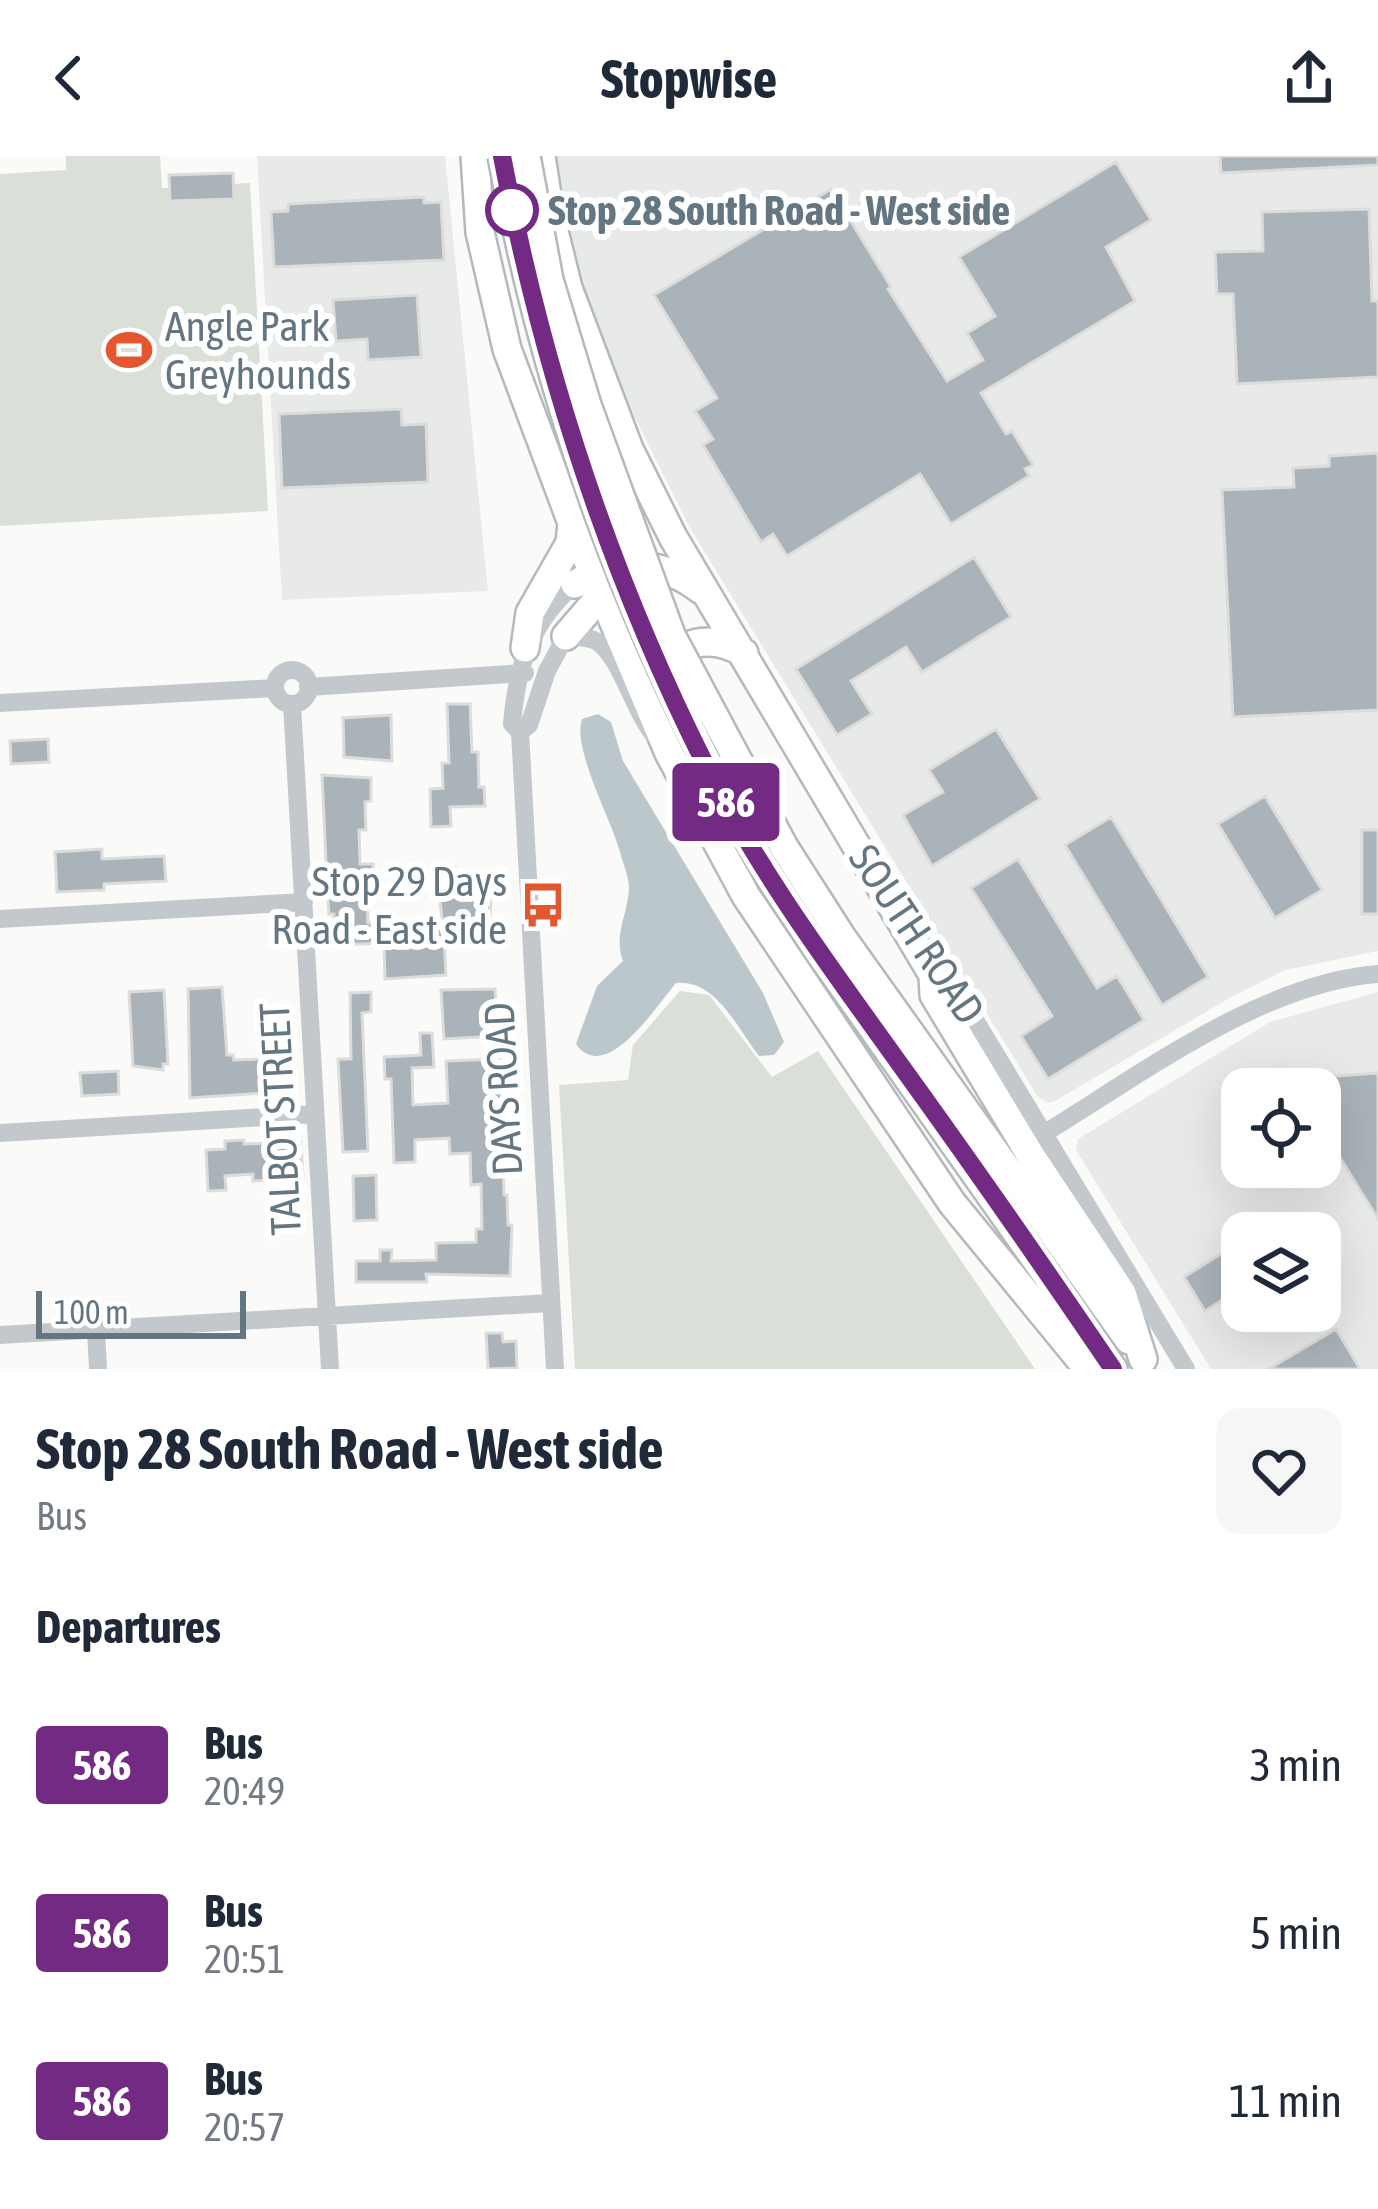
<!DOCTYPE html>
<style>
:root{--surface:#fff;--page:#f6f6f7;--text:#1f2937;--muted:#747a83}
body{margin:0;font-family:"Asap Condensed",sans-serif;background:var(--page);color:var(--text);height:100vh;display:flex;flex-direction:column;font-size:45px;white-space:nowrap}
*{box-sizing:border-box;margin:0}
p{font-size:39px;color:var(--muted)}
.icon{flex:none;width:66px;height:66px;fill:none;stroke:currentColor;stroke-width:2;stroke-linecap:round;stroke-linejoin:round}
.map{position:relative;height:1213px;overflow:hidden}
.panel{display:flex;flex-direction:column;background:var(--surface);flex:1}
.panel>*{flex:none}
.badge{padding:0 24px;border-radius:9px;font-size:42px;line-height:78px}
.fabs{position:absolute;left:1221px;top:912px;display:grid;gap:24px}
.fabs a{display:grid;place-items:center;width:120px;height:120px;border-radius:24px;background:var(--surface);box-shadow:0 12px 48px #0002;font-size:60px}
.scale{position:absolute;left:36px;bottom:30px;width:210px;box-sizing:border-box;padding-left:12px;border:6px solid #657683;border-top:0;font-size:33px;line-height:42px;white-space:nowrap;color:#657683;-webkit-text-stroke:9px #fff;paint-order:stroke}
.map>.badge{position:absolute;translate:-50% -50%;box-shadow:0 0 0 6px #fff}
h2{padding:0 36px;font-size:45px;line-height:108px}
.round{display:grid;place-items:center;flex:none;width:126px;height:126px;border-radius:24px;background:var(--page)}
.head{display:flex;align-items:center;justify-content:space-between;height:204px;padding:0 36px}
h1{font-size:57px;font-weight:700;line-height:90px}
ul{padding:0;list-style:none}
li{display:flex;align-items:center;gap:36px;height:168px;padding:0 36px}
li div{flex:1}
li b{display:block;font-size:45px}
li em{font-style:normal}
li .badge{min-width:132px;font-weight:700;text-align:center}
header{display:flex;justify-content:space-between;align-items:center;height:156px;padding:0 36px;background:var(--surface);font-size:54px;font-weight:700}
.map>svg:first-child{display:block}
.built{fill:#e8e9e9;fill-rule:evenodd}
.green{fill:#dadfd7}
.water{fill:#bbc7cb}
.building{fill:#aab3b9;stroke:#dcdcda;stroke-width:3}
.lines{fill:none;stroke-linecap:round;stroke-linejoin:round}
.highway-casing{stroke:#b4b9bd;stroke-width:32}
.minor{stroke:#c3c8cc;stroke-width:18}
.highway{stroke:#fff;stroke-width:27}
.highway-bridge-casing{stroke:#b4b9bd;stroke-width:32;stroke-linecap:butt}
.highway-bridge{stroke:#fff;stroke-width:27}
.line-casing{stroke:#fff;stroke-width:27}
.line{stroke:#732a82;stroke-width:18}
.stop-dot{fill:#fff;stroke:#732a82;stroke-width:6}
.labels{text-anchor:middle;dominant-baseline:central;stroke-width:12;stroke-linejoin:round;paint-order:stroke}
.stop-label{font-size:42px;font-weight:bold;fill:#657683;stroke:#fff;text-anchor:start}
.poi-label{font-size:42px;fill:#657683;stroke:#fff;text-anchor:start}
.street-label{font-size:42px;fill:#657683;stroke:#fff}
</style>
<header><svg class="icon" aria-label="back" viewBox="0 0 24 24"><path d="M15 5l-7 7 7 7"/></svg>Stopwise<svg class="icon" aria-label="share" viewBox="0 0 24 24"><path d="M12 15V3M7 8l5-5 5 5M5 13v7h14v-7"/></svg></header>
<div class="map">
<svg width="1378" height="1213" viewBox="0 0 1378 1213">
<rect width="100%" height="100%" fill="#fafaf8"/>
<path class="built" d="M 257,0 L 445,0 L 488,435 L 282,444 Z
M 550,0 L 1378,0 L 1378,795 L 1285,814 L 1233,840 L 1055,945 L 1048,947 L 1038,941 L 690,372 L 592,176 Z
M 1378,836 L 1378,1213 L 1211,1213 L 1076,994 L 1078,983 L 1270,866 ZM 1242,933 L 1320,933 L 1320,1011 L 1242,1011 ZM 1242,1077 L 1320,1077 L 1320,1155 L 1242,1155 Z"/>
<path class="green" d="M 66,0 L 160,0 L 162,32 L 250,27 L 268,355 L 0,370 L 0,18 L 66,14 Z
M 680,835 L 709,839 L 772,921 L 818,895 L 1035,1213 L 575,1213 L 559,929 L 628,924 L 633,889 Z"/>
<path class="water" d="M 598,558 L 611,566 L 623,605 L 763,837 L 784,886 L 774,899 L 759,900 C 737,872 716,823 676,827 C 657,849 606,930 576,888 L 597,830 L 623,805 C 613,779 628,759 629,732 C 629,721 623,707 620,696 C 612,665 572,593 582,563 Z"/>
<path class="building" d="M 1220,0 L 1378,0 L 1378,9 L 1221,17 Z
M 1116,6 L 1151,64 L 1106,91 L 1135,145 L 981,237 L 1006,278 L 1012,275 L 1033,309 L 1025,313 L 1029,320 L 951,368 L 920,318 L 787,400 L 773,378 L 761,386 L 703,289 L 713,283 L 695,255 L 717,242 L 654,139 L 831,33 L 891,131 L 888,133 L 947,225 L 983,204 L 967,177 L 995,160 L 959,101 Z
M 233,17 L 234,43 L 170,45 L 169,19 Z
M 424,41 L 424,47 L 441,46 L 444,104 L 274,111 L 271,56 L 288,55 L 288,48 Z
M 1369,53 L 1372,145 L 1378,145 L 1378,221 L 1237,228 L 1233,138 L 1217,138 L 1215,96 L 1263,95 L 1262,56 Z
M 417,139 L 421,201 L 368,204 L 367,183 L 336,185 L 333,144 Z
M 401,253 L 402,269 L 426,268 L 428,326 L 282,332 L 279,258 Z
M 1378,297 L 1378,554 L 1233,561 L 1222,334 L 1294,331 L 1293,312 L 1329,310 L 1329,300 Z
M 974,401 L 1011,461 L 922,516 L 906,491 L 851,525 L 872,558 L 837,579 L 796,513 Z
M 447,548 L 470,548 L 472,596 L 478,596 L 479,631 L 484,631 L 485,650 L 450,651 L 451,670 L 431,671 L 430,633 L 443,632 L 442,607 L 449,607 Z
M 391,559 L 392,605 L 344,601 L 343,562 Z
M 996,573 L 1040,643 L 932,710 L 903,659 L 943,636 L 929,614 Z
M 48,583 L 49,606 L 11,608 L 10,585 Z
M 322,619 L 371,622 L 371,645 L 365,646 L 366,674 L 359,674 L 360,708 L 373,708 L 374,726 L 366,727 L 368,767 L 384,767 L 384,773 L 443,770 L 436,712 L 455,711 L 456,729 L 491,727 L 490,780 L 444,782 L 446,819 L 385,823 L 384,787 L 335,789 L 334,758 L 329,758 L 327,728 Z
M 1265,640 L 1322,734 L 1275,762 L 1218,668 Z
M 1111,661 L 1208,821 L 1162,849 L 1065,689 Z
M 1362,674 L 1378,674 L 1378,758 L 1362,758 Z
M 102,693 L 102,703 L 164,700 L 166,725 L 104,728 L 104,734 L 57,736 L 55,696 Z
M 1018,703 L 1097,832 L 1117,820 L 1144,864 L 1048,923 L 1021,880 L 1052,860 L 971,732 Z
M 222,831 L 227,899 L 233,899 L 234,904 L 292,902 L 294,935 L 190,942 L 188,833 Z
M 495,833 L 498,880 L 444,883 L 441,834 Z
M 164,834 L 168,908 L 163,908 L 163,914 L 133,910 L 129,836 Z
M 371,836 L 371,856 L 362,857 L 368,995 L 343,996 L 338,903 L 351,903 L 350,837 Z
M 420,877 L 432,877 L 434,911 L 412,912 L 413,949 L 448,947 L 446,905 L 500,903 L 504,1039 L 507,1039 L 508,1069 L 512,1069 L 510,1120 L 426,1118 L 427,1126 L 356,1126 L 356,1105 L 380,1105 L 380,1094 L 392,1094 L 391,1105 L 436,1104 L 436,1087 L 476,1086 L 476,1073 L 482,1073 L 481,1028 L 471,1029 L 470,997 L 450,998 L 449,982 L 415,984 L 415,1006 L 394,1007 L 391,923 L 385,923 L 384,901 L 421,899 Z
M 118,915 L 119,938 L 82,940 L 80,917 Z
M 1378,917 L 1378,1063 L 1320,969 L 1320,933 L 1298,933 L 1292,923 Z
M 244,984 L 244,988 L 301,986 L 303,1021 L 253,1025 L 253,1018 L 225,1020 L 226,1034 L 208,1035 L 206,994 L 225,993 L 225,985 Z
M 376,1019 L 377,1064 L 354,1065 L 353,1020 Z
M 1232,1091 L 1242,1107 L 1242,1131 L 1205,1155 L 1184,1121 Z
M 1336,1173 L 1360,1213 L 1269,1213 Z
M 486,1177 L 502,1177 L 503,1186 L 516,1185 L 517,1212 L 488,1213 Z"/>
<g class="lines">
<g class="highway-casing">
<path id="highway" d="M 475,0 L 480,76 L 507,193 L 572,367 L 669,597 L 746,740 L 952,1047 L 1088,1213
M 541,0 L 550,59 L 568,132 L 629,293 L 673,381 L 933,819 L 934,839 L 1031,1000 L 1122,1137 L 1143,1203
M 575,428 C 618,404 662,403 701,434
M 566,480 L 610,429
M 525,492 L 530,457 L 570,387 L 572,367
M 662,508 C 687,483 714,479 744,497
M 784,691 L 841,780 L 1129,1184
M 761,706 L 819,796 L 1113,1213"/>
</g>
<path class="minor" d="M275 531a17 17 0 1 1 34 0a17 17 0 1 1-34 0Z
M 308,531 L 525,517
M 0,547 L 275,532
M 292,548 L 330,1213
M 520,576 L 529,569 L 547,515 L 566,480 C 575,481 588,481 596,485 C 620,498 634,557 655,580
M 0,763 L 304,746
M 933,819 L 952,826 L 1186,1213
M 0,977 L 315,958
M 1045,977 C 1143,917 1262,827 1378,818
M 96,1174 L 98,1213
M 0,1179 L 550,1147
M 555,1213 L 520,576 L 512,568 C 517,511 530,466 575,428"/>
<use href="#highway" class="highway"/>
<g class="highway-bridge-casing">
<path id="highway-bridge" d="M 502,0 C 549,253 632,482 761,706
M 526,0 L 549,124 L 587,249 L 671,479 L 784,691"/>
</g>
<use href="#highway-bridge" class="highway-bridge"/>
</g>
<g class="lines">
<g class="line-casing">
<path id="line" d="M 502,0 C 542,212 609,417 706,610 C 759,716 831,812 899,907 C 972,1008 1043,1110 1113,1213"/>
</g>
<use href="#line" class="line"/>
</g>
<defs>
<g id="stadium-bare" transform="scale(3.6)"><path d="M0-5a6.5 5 0 1 0 0 10a6.5 5 0 1 0 0-10ZM-3.5-1.8h7v3.6h-7Z" fill="#e4572e" stroke="#fff" stroke-width="2.5" paint-order="stroke"/></g>
<g id="bus-bare" transform="scale(3.6)"><path d="M-5-6H5V4H4V6H2V4H-2V6H-4V4H-5ZM-3.5-4V0h7V-4ZM-3.5 1.2v1.5H-2V1.2ZM2 1.2v1.5H3.5V1.2Z" fill="#e4572e" stroke="#fff" stroke-width="2.5" paint-order="stroke"/></g>
</defs>
<g fill-rule="evenodd">
<use href="#stadium-bare" x="129" y="194"/>
<use href="#bus-bare" x="543" y="749"/>
</g>
<circle class="stop-dot" cx="512" cy="54" r="24"/>
<g class="labels">
<g class="stop-label">
<text x="548" y="54">Stop 28 South Road - West side</text>
</g>
<g class="poi-label">
<text x="165" y="170">Angle Park<tspan x="165" dy="48">Greyhounds</tspan></text>
<text x="507" y="725" text-anchor="end">Stop 29 Days<tspan x="507" dy="48">Road - East side</tspan></text>
</g>
<g class="street-label">
<text transform="translate(917 778) rotate(56)">SOUTH ROAD</text>
<text transform="translate(503 933) rotate(-93)">DAYS ROAD</text>
<text transform="translate(280 963) rotate(-93)">TALBOT STREET</text>
</g>
</g>
</svg>
<div class="fabs">
<a><svg class="icon" aria-label="locate" viewBox="0 0 24 24"><circle cx="12" cy="12" r="6"/><path d="M12 2v4M12 18v4M2 12h4M18 12h4"/></svg></a>
<a><svg class="icon" aria-label="layers" viewBox="0 0 24 24"><path d="M12 4l9 5-9 5-9-5zM3 14l9 5 9-5"/></svg></a>
</div>
<div class="scale">100 m</div>
<b class="badge" style="left:726px;top:646px;background:#732a82;color:#fff">586</b>
</div>
<section class="panel">
<div class="head"><div><h1>Stop 28 South Road - West side</h1><p>Bus</p></div><a class="round"><svg class="icon" aria-label="heart" viewBox="0 0 24 24"><path d="M12 20l-8-8c-3-5 5-10 8-4 3-6 11-1 8 4z"/></svg></a></div>
<h2>Departures</h2>
<ul>
<li><span class="badge" style="background:#732a82;color:#fff">586</span><div><b>Bus</b><p>20:49</p></div><em>3 min</em></li>
<li><span class="badge" style="background:#732a82;color:#fff">586</span><div><b>Bus</b><p>20:51</p></div><em>5 min</em></li>
<li><span class="badge" style="background:#732a82;color:#fff">586</span><div><b>Bus</b><p>20:57</p></div><em>11 min</em></li>
</ul>
</section>
